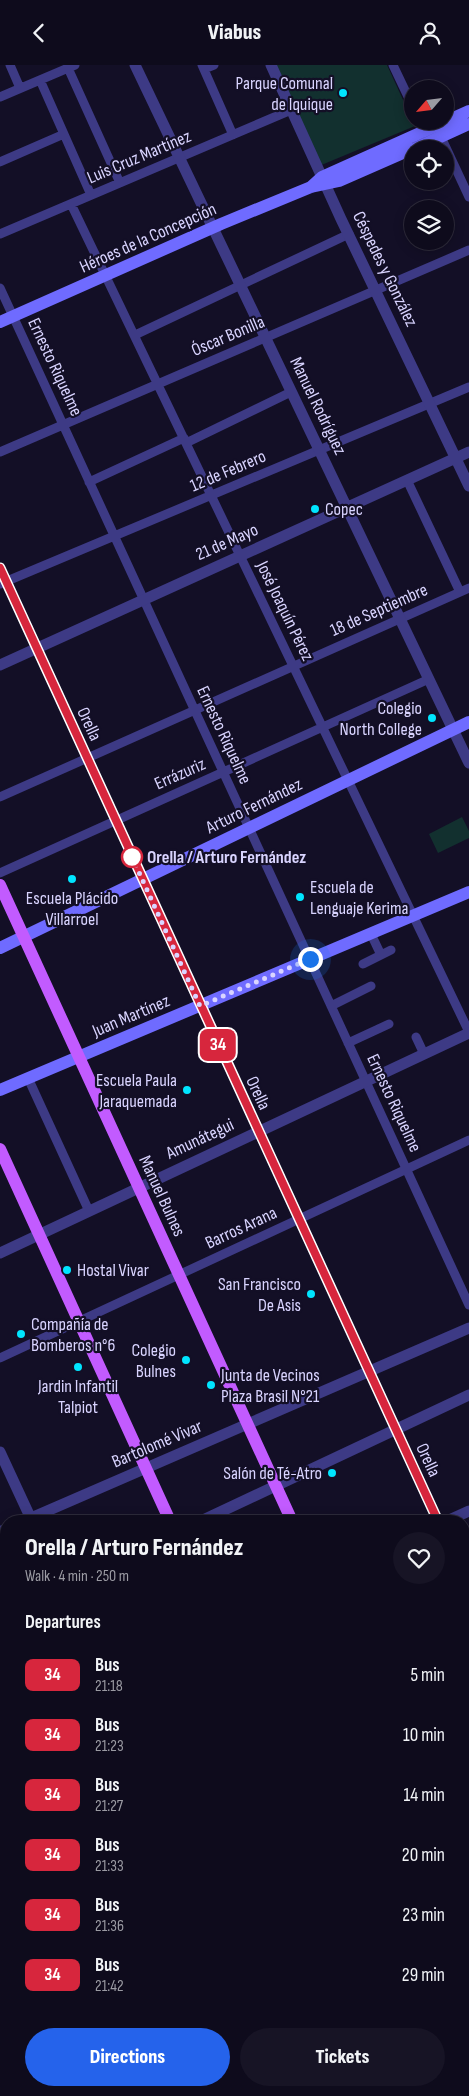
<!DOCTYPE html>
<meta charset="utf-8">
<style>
:root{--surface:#0e0b1c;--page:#171425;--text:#f1f3f6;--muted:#9b9ba3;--line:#2e2b3b;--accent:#2563eb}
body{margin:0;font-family:"Sofia Sans Condensed",sans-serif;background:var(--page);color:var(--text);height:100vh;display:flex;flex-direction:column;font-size:19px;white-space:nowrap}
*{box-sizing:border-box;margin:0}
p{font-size:16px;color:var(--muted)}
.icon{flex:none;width:28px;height:28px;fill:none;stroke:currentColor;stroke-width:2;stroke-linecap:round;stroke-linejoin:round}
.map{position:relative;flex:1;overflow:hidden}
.sheet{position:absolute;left:0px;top:1450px;width:470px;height:581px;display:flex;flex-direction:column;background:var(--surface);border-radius:20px 20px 0 0;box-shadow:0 2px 12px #0003,0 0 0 1px var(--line)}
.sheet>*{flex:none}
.badge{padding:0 10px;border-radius:8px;font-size:18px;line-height:32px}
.needle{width:32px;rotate:242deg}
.fabs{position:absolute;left:404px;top:15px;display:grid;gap:10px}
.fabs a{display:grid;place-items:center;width:50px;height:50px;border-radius:50%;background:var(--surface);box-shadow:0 2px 12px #0003,0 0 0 1px var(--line);font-size:25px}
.you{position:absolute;width:25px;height:25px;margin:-12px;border:4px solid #fff;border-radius:50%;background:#1a73e8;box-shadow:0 0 0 8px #1a73e833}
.map>.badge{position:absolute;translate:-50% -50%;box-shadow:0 0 0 2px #fff}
h2{padding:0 25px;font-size:19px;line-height:45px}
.round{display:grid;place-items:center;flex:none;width:52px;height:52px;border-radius:26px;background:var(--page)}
.head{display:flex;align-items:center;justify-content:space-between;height:85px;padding:0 25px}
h1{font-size:24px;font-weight:800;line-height:38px}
.button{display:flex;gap:10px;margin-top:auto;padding:10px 25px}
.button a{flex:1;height:58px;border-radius:30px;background:var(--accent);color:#fff;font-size:20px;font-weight:800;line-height:58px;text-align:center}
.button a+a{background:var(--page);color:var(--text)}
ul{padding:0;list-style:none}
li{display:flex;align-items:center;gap:15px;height:60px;padding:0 25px}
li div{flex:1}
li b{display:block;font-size:19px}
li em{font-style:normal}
li .badge{min-width:55px;font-weight:700;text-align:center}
header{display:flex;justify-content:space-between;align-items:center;height:65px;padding:0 25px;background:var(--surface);font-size:22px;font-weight:800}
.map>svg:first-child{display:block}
.green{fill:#12302f}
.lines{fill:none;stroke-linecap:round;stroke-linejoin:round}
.minor{stroke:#3d3a85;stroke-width:9}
.tertiary{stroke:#3d3a85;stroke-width:11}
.secondary{stroke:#6f6bff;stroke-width:12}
.primary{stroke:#c25bff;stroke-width:12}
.tram{stroke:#00e5ff;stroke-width:1}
.line-casing{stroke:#fff;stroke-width:11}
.line{stroke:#d7263d;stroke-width:8}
.walk{stroke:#d9d4ff;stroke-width:5;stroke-dasharray:0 9}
.poi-dot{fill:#00e5ff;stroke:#130f26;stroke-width:2}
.stop-dot{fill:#fff;stroke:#d7263d;stroke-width:2.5}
.labels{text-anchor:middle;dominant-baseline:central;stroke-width:4.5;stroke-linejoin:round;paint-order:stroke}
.poi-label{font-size:18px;fill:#d9d4ff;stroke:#130f26;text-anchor:end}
.street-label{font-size:18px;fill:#d9d4ff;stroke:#130f26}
.stop-label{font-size:18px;font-weight:bold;fill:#d9d4ff;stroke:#130f26;text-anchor:start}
</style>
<header><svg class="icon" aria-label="back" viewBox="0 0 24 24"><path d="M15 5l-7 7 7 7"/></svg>Viabus<svg class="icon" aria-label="person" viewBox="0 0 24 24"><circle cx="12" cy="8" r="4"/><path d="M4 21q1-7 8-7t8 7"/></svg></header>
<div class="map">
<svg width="469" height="2031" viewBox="0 0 469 2031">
<rect width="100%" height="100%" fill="#130f26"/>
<path class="green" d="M 274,0 L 387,0 L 415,61 L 319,101 Z
M 462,752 L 469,766 L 469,773 L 438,788 L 429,769 Z"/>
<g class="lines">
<path class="minor" d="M 10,0 L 20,23
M 202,0 L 233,70
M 393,0 L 412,40
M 68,3 L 120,118
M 204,4 L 214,0
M 40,15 L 91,130
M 0,32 L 75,0
M 420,56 L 425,66 L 441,72 L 469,132
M 0,97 L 64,69
M 71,139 L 469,967
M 0,169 L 291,45
M 0,223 L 469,1240
M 135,270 L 349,169
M 186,378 L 291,327
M 0,387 L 469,185
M 407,415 L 460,527
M 89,417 L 184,373
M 0,503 L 438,1456
M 0,519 L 469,322
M 0,732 L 469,523
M 0,808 L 429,614
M 371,869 L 381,890
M 363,899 L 391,885
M 331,941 L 371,921
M 416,972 L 424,989
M 348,978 L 389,959
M 28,1013 L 89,1146
M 0,1293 L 469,1075
M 464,1513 L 469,1524
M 79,2025 L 79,2031
M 182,2025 L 182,2031
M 280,2025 L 280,2031
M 305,2031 L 318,2025
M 402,2031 L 415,2025"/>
<path class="tertiary" d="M 135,0 L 469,698
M 271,0 L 341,154 L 469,421
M 0,600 L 469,387
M 0,1188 L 469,968
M 0,1387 L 32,1456
M 24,1456 L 469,1263
M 201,1456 L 469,1330
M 447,1456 L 469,1446
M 0,1467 L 6,1464
M 0,1552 L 6,1549
M 464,1591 L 469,1588
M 0,1670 L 6,1667
M 464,1774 L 469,1772
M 0,1819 L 6,1816
M 0,2003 L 6,2000
M 296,2025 L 299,2031"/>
<path class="secondary" d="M 414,84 L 469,59
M 311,122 L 322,112 L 469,46
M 0,257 L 221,159 L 311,122 L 339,116 L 412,84
M 0,883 L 469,657
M 0,1025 L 469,827"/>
<path class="primary" d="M 0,820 L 292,1456
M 0,1084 L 170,1456
M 464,1832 L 469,1843
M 429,2025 L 432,2031"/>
<path class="tram" d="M 464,1669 L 469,1666
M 0,1905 L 6,1902"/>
</g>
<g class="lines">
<g class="line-casing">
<path id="line" d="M 0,503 L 438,1456"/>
</g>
<use href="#line" class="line"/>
<path class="walk" d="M 132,792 L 200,941 L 310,894"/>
</g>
<g class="poi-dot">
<circle cx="343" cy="28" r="5"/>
<circle cx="315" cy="444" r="5"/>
<circle cx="432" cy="653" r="5"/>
<circle cx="72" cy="814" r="5"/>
<circle cx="300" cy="832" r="5"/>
<circle cx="187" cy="1025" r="5"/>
<circle cx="67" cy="1205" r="5"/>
<circle cx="311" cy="1229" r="5"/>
<circle cx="21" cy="1269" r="5"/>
<circle cx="186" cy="1295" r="5"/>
<circle cx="78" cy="1302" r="5"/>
<circle cx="211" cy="1320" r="5"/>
<circle cx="332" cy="1408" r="5"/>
</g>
<circle class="stop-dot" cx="132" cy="792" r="10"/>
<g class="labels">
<g class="poi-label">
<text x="333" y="18">Parque Comunal<tspan x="333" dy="21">de Iquique</tspan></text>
<text x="325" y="444" text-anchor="start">Copec</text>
<text x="422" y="643">Colegio<tspan x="422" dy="21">North College</tspan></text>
<text x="310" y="822" text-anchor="start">Escuela de<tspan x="310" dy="21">Lenguaje Kerima</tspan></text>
<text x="72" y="833" text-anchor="middle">Escuela Plácido<tspan x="72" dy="21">Villarroel</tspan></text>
<text x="177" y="1015">Escuela Paula<tspan x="177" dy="21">Jaraquemada</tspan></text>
<text x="77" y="1205" text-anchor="start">Hostal Vivar</text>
<text x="301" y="1219">San Francisco<tspan x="301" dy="21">De Asis</tspan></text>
<text x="31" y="1259" text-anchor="start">Compañía de<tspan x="31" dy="21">Bomberos n°6</tspan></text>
<text x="176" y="1285">Colegio<tspan x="176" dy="21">Bulnes</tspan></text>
<text x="221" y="1310" text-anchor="start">Junta de Vecinos<tspan x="221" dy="21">Plaza Brasil N°21</tspan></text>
<text x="78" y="1321" text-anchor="middle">Jardin Infantil<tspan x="78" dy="21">Talpiot</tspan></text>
<text x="322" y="1408">Salón de Té-Atro</text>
</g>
<g class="street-label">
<text transform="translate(139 92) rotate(-23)">Luis Cruz Martínez</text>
<text transform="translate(148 173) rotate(-24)">Héroes de la Concepción</text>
<text transform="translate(385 204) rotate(64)">Céspedes y González</text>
<text transform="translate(228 271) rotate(-23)">Óscar Bonilla</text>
<text transform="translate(55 302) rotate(65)">Ernesto Riquelme</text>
<text transform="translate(318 341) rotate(64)">Manuel Rodríguez</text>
<text transform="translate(228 406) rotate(-23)">12 de Febrero</text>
<text transform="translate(227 477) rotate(-24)">21 de Mayo</text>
<text transform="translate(379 545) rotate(-24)">18 de Septiembre</text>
<text transform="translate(285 546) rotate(64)">José Joaquín Pérez</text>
<text transform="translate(89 659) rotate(65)">Orella</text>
<text transform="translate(224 670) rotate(65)">Ernesto Riquelme</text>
<text transform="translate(180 709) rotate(-24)">Errázuriz</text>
<text transform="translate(254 741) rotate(-26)">Arturo Fernández</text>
<text transform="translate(131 951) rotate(-23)">Juan Martínez</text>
<text transform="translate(258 1028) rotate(65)">Orella</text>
<text transform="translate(394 1038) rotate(65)">Ernesto Riquelme</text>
<text transform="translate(200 1074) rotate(-25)">Amunátegui</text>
<text transform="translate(162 1131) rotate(65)">Manuel Bulnes</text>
<text transform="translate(241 1163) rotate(-25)">Barros Arana</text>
<text transform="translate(157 1379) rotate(-23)">Bartolomé Vivar</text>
<text transform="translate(428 1395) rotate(65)">Orella</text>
</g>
<g class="stop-label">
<text x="147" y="792">Orella / Arturo Fernández</text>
</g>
</g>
</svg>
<div class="fabs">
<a><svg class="needle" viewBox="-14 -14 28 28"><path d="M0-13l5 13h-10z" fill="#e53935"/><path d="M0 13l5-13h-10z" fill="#9b9ba3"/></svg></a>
<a><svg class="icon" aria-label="locate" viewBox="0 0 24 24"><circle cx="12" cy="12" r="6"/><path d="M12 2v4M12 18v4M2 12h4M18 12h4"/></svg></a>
<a><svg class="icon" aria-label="layers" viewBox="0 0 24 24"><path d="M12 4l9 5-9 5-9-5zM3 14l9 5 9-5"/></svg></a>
</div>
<div class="you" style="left:310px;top:894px"></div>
<b class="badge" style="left:218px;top:980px;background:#d7263d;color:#fff">34</b>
<section class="sheet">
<div class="head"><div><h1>Orella / Arturo Fernández</h1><p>Walk · 4 min · 250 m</p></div><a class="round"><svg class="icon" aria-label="heart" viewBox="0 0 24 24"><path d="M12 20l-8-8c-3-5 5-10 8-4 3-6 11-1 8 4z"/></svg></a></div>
<h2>Departures</h2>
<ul>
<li><span class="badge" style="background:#d7263d;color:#fff">34</span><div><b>Bus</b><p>21:18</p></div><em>5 min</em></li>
<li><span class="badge" style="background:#d7263d;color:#fff">34</span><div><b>Bus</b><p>21:23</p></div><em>10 min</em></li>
<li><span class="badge" style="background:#d7263d;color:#fff">34</span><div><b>Bus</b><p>21:27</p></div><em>14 min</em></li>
<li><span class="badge" style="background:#d7263d;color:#fff">34</span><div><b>Bus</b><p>21:33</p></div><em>20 min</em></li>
<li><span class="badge" style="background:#d7263d;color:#fff">34</span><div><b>Bus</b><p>21:36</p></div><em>23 min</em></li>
<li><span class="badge" style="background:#d7263d;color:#fff">34</span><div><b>Bus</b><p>21:42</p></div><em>29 min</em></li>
</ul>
<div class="button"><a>Directions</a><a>Tickets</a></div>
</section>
</div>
